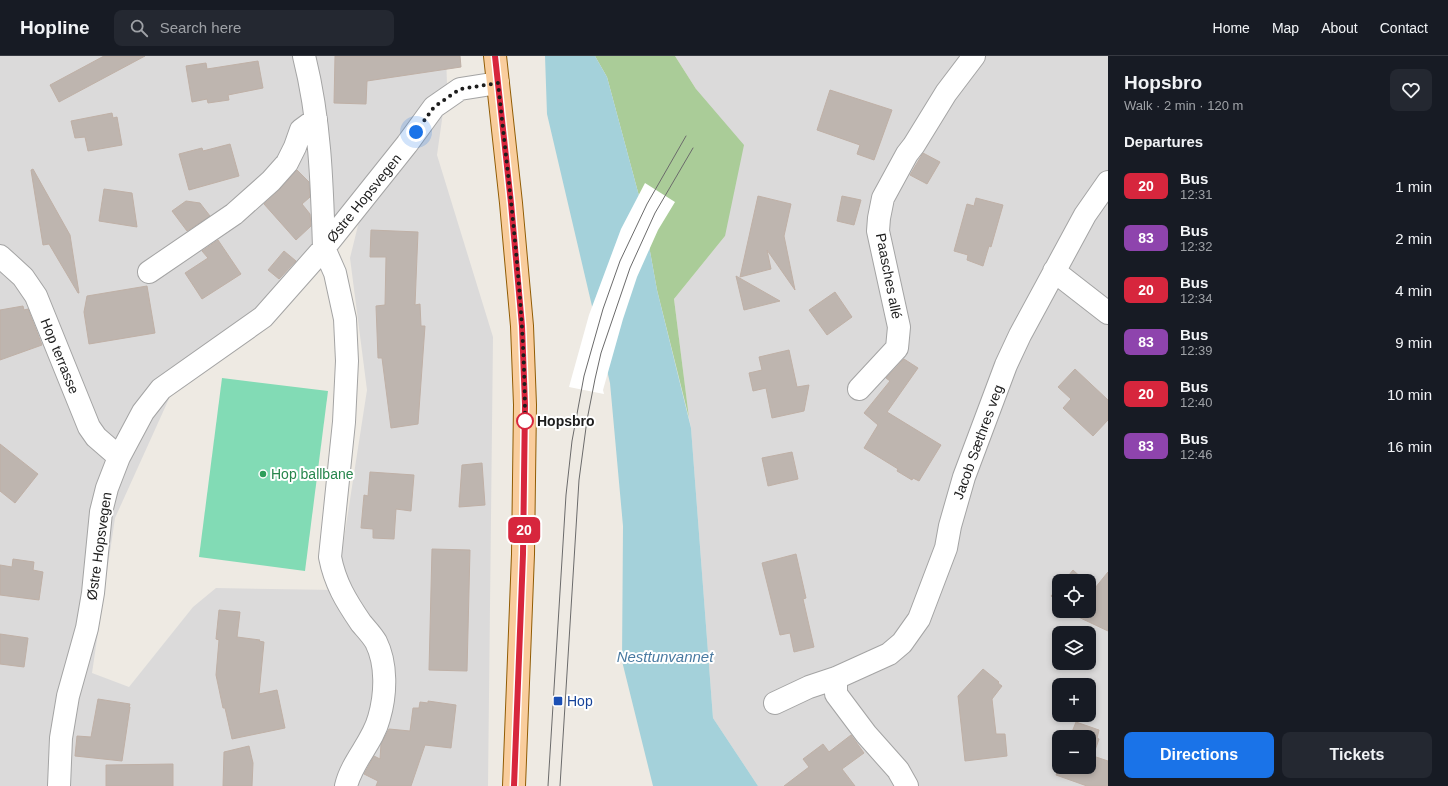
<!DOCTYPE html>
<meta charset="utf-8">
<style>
:root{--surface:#171b24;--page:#242831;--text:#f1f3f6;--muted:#9ea1a6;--line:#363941;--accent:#1a73e8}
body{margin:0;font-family:Helvetica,sans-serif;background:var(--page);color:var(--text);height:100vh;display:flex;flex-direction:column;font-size:15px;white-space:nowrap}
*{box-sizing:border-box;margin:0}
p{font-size:13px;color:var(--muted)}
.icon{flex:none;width:22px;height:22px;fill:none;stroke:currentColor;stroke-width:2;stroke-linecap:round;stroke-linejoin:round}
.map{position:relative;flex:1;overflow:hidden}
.panel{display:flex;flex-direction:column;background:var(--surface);width:340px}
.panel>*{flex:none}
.badge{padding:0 8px;border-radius:6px;font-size:14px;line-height:26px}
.controls{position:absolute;left:1052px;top:518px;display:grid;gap:8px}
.controls a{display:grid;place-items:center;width:44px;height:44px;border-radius:8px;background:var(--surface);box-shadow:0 2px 6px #0003;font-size:20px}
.you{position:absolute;width:20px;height:20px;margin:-10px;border:3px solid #fff;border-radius:50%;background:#1a73e8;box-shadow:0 0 0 6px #1a73e833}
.map>.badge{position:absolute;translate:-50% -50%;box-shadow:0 0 0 2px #fff}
h2{padding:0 16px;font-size:15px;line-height:36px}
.round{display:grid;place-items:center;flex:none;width:42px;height:42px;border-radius:8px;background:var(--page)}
.head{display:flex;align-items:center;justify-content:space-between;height:68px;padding:0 16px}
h1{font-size:19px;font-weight:700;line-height:30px}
.button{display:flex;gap:8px;margin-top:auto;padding:8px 16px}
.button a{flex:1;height:46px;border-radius:8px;background:var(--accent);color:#fff;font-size:16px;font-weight:700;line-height:46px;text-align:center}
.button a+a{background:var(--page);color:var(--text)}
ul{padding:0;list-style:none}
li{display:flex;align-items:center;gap:12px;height:52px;padding:0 16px}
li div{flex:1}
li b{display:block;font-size:15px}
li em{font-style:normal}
li .badge{min-width:44px;font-weight:700;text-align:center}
header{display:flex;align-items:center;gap:24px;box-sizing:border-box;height:56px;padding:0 20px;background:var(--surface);border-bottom:1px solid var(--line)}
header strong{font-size:19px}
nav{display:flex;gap:22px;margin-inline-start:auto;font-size:14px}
.search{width:280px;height:36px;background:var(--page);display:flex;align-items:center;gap:10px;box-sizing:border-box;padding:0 14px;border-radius:8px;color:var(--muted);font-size:15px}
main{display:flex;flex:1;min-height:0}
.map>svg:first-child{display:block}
.residential{fill:#dbdada;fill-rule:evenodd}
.forest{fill:#aacc98}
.pitch{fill:#82dbb5}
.water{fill:#a4d1da}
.pier{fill:#fff}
.building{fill:#beb5af;stroke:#bfb0a6}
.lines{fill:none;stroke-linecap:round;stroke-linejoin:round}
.minor-casing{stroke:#a4a4a4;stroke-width:24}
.primary-casing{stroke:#915c04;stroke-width:24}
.minor{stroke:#fff;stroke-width:22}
.primary{stroke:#f9cd9d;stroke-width:22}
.tram{stroke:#6b6b6b;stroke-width:1}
.line-casing{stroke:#fff;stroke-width:9}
.line{stroke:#d7263d;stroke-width:6}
.walk{stroke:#1d1d1d;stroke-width:4;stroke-dasharray:0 7.2}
.stop-dot{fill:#fff;stroke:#d7263d;stroke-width:2}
.leisure-dot{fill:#2e9e5b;stroke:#fff;stroke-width:1.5}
.transit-dot{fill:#1a4fb4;stroke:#fff;stroke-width:1.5}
.labels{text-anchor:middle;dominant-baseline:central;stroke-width:4;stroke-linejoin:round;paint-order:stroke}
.street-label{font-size:14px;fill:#1d1d1d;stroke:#fff}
.stop-label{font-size:14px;font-weight:bold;fill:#1d1d1d;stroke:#fff;text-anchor:start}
.leisure-label{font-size:14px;fill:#27864d;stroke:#fff;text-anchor:start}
.transit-label{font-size:14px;fill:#164399;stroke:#fff;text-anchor:start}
.water-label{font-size:15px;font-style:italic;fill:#497aa1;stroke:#fff}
</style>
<header>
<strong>Hopline</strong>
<div class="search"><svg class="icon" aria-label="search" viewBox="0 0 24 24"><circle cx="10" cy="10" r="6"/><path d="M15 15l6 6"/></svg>Search here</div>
<nav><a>Home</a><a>Map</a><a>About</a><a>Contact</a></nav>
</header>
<main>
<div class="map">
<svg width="1108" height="730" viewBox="0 0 1108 730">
<rect width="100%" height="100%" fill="#eeeae3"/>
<path class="residential" d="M 0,0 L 446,0 L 447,28 L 437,99 L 493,281 L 488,730 L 0,730 ZM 366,137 L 350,202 L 367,334 L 336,534 L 216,532 L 193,551 L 129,631 L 92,617 L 115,462 L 172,336 L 263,269 Z
M 675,0 L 1108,0 L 1108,730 L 758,730 L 713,662 L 691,372 L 689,362 L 674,243 L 725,180 L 696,33 ZM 1059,525 L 1089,525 L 1089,555 L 1059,555 ZM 1059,577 L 1089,577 L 1089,607 L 1059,607 ZM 1059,629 L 1089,629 L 1089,659 L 1059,659 ZM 1059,681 L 1089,681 L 1089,711 L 1059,711 Z"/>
<path class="forest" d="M 595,0 L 675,0 L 696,33 L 744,89 L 725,180 L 674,243 L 689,362 L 657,234 L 642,151 L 607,21 Z"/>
<path class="pitch" d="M 222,322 L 328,335 L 305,515 L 199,501 Z"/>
<path class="water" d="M 545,0 L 595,0 L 607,21 L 642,151 L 657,234 L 691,372 L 713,662 L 758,730 L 653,730 L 622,605 L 623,470 L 610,327 L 547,58 Z"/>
<path class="pier" d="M 645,127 L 675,146 L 658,174 L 637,221 L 623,263 L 603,334 L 604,338 L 569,331 L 589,259 L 621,173 Z"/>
<path class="building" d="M 104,0 L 145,0 L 59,46 L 50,29 Z
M 335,0 L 460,0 L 461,11 L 367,25 L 366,48 L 334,47 Z
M 258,5 L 263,32 L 228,39 L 229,44 L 208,47 L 207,43 L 192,46 L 186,10 L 206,7 L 207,13 Z
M 830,34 L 892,54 L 874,104 L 857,98 L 860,89 L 817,74 Z
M 112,57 L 113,62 L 117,61 L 122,89 L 88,95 L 85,81 L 75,82 L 71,65 Z
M 230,88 L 239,120 L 189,134 L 179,98 L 202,92 L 203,95 Z
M 923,97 L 940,106 L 927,128 L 910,119 Z
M 33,113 L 70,179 L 79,237 L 78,237 L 49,188 L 43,189 L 31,114 Z
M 297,114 L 309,126 L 310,141 L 302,148 L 310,158 L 311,170 L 296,184 L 264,148 L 280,133 Z
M 104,133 L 132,137 L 137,171 L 99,165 Z
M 758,140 L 791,148 L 784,180 L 795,234 L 767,194 L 771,213 L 740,221 Z
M 842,140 L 861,144 L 854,169 L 837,165 Z
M 976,142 L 1003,149 L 991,191 L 989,190 L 983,210 L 967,204 L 968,199 L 954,195 L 967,148 L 974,150 Z
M 186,145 L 200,147 L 210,160 L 187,175 L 172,155 Z
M 371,174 L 418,176 L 415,249 L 420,248 L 421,270 L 425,270 L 418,368 L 391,372 L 382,302 L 378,302 L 376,250 L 385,249 L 386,201 L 370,201 Z
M 218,184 L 241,218 L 202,243 L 185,217 L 208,202 L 202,195 Z
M 284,195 L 296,205 L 279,223 L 268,214 Z
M 736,220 L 780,245 L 744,254 Z
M 147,230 L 155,277 L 89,288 L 84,256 L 87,240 Z
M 835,236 L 852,261 L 827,279 L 809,254 Z
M 23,250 L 24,254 L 28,253 L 42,289 L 0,304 L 0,254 Z
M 789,294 L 797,331 L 809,329 L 804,355 L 772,362 L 766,332 L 753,335 L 749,317 L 762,314 L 759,301 Z
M 904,303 L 918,312 L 887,356 L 941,389 L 919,425 L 913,422 L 912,424 L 897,415 L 898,413 L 864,392 L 878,369 L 864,357 L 890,325 L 886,322 Z
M 1075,313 L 1108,344 L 1108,364 L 1093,380 L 1063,352 L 1071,343 L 1058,331 Z
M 0,388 L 38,418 L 15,447 L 0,435 Z
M 792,396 L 798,423 L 768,430 L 762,402 Z
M 482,407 L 485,449 L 459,451 L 462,409 Z
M 370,416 L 414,419 L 411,455 L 396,453 L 394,483 L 373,482 L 373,473 L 361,472 L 364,439 L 368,440 Z
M 432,493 L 470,494 L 467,615 L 429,614 Z
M 796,498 L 806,542 L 803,543 L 814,591 L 794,596 L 790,577 L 780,579 L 762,507 Z
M 13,503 L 34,506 L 33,514 L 43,516 L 39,544 L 0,539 L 0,509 L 12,511 Z
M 1073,514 L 1085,525 L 1064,525 Z
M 1108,516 L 1108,575 L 1072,558 L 1068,555 L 1089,555 L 1089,528 L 1095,532 Z
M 1059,531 L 1059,547 L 1051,540 Z
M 219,554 L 240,556 L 237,581 L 260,584 L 259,585 L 264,586 L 259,638 L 277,634 L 285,672 L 232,683 L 225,652 L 223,652 L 216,619 L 219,584 L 216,583 Z
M 0,578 L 28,582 L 24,611 L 0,608 Z
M 983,613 L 999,626 L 998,627 L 1002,630 L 992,643 L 996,678 L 1005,678 L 1007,700 L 965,705 L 958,640 Z
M 98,643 L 130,648 L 129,651 L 130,651 L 122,705 L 75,700 L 77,680 L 91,681 Z
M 428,645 L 456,649 L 451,692 L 425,689 L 411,730 L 376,730 L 378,725 L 364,718 L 374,700 L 380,703 L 381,688 L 389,673 L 410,675 L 413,652 L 419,652 L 420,646 L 428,647 Z
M 1076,666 L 1099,674 L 1097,682 L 1099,683 L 1093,700 L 1108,705 L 1108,730 L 1087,730 L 1056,719 L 1059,711 L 1089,711 L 1089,681 L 1070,681 Z
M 851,679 L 864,697 L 842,713 L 855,730 L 784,730 L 809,711 L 803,703 L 823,688 L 829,696 Z
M 249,690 L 253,707 L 252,730 L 223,730 L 224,696 Z
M 173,708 L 173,730 L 106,730 L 106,709 Z"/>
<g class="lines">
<g class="minor-casing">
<path id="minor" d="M 304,0 C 320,63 322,127 324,192
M 324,192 L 407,88 L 434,51 L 460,33 L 498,27
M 0,200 L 23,221 L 36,240 L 89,371 L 96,381 L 119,401
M 1054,215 L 1108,257
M 149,216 L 234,158 L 271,125 L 287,107 L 295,91 L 301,74 L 316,63
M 859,333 L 897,292 L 899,271 L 878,175 L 879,162 L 883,142 L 907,98 L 914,89 L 946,37 L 974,0
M 836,622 L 836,638 L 866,678 L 898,714 L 907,730
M 775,647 L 809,631 L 836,622 L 889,598 L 902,587 L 919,563 L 946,492 L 950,470 L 964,421 L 1006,309 L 1020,279 L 1085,159 L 1108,126
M 59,730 L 61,682 L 68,640 L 87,572 L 93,537 L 101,456 L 107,432 L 119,401 L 143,356 L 161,333 L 263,261 L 324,192 L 335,217 L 345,263 L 347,305 L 344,366 L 330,501 C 335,527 346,545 361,567 C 366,573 372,579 376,586 C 387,608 386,638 379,662 C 373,686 352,705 346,730"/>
</g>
<g class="primary-casing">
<path id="primary" d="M 495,0 L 511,147 L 522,270 L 525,349 L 523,498 L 514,730"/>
</g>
<use href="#minor" class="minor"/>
<use href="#primary" class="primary"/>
<path class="tram" d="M 548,730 L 566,439 L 572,385 L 584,320 L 603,253 L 620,205 L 647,148 L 686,80
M 560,730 L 579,424 L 587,364 L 595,323 L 601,297 L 630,212 L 655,157 L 693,92"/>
</g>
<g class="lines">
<g class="line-casing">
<path id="line" d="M 495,0 L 511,147 L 522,270 L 525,349 L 523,498 L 514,730"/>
</g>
<use href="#line" class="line"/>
<path class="walk" d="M 416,76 L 434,51 L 460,33 L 498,27 C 510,139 525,252 525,365"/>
</g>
<circle class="stop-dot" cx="525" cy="365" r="8"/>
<circle class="leisure-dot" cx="263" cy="418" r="4"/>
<rect class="transit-dot" x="553" y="640" width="10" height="10" rx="2"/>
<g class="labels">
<g class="street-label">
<text transform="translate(364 142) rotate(-51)">Østre Hopsvegen</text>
<text transform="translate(889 220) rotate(79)">Paasches allé</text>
<text transform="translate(60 300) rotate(68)">Hop terrasse</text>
<text transform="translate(978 386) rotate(-70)">Jacob Sæthres veg</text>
<text transform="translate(99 490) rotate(-82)">Østre Hopsvegen</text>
</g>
<g class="stop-label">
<text x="537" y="365">Hopsbro</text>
</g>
<g class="leisure-label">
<text x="271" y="418">Hop ballbane</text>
</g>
<g class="transit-label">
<text x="567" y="645">Hop</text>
</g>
<g class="water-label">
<text x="665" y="600">Nesttunvannet</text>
</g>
</g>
</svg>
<div class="controls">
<a><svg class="icon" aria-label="locate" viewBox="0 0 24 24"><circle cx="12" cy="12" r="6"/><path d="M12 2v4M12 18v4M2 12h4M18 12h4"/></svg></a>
<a><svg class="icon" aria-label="layers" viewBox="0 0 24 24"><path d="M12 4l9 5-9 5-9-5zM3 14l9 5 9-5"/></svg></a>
<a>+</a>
<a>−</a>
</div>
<div class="you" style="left:416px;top:76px"></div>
<b class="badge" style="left:524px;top:474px;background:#d7263d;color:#fff">20</b>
</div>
<section class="panel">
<div class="head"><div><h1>Hopsbro</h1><p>Walk · 2 min · 120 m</p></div><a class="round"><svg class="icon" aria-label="heart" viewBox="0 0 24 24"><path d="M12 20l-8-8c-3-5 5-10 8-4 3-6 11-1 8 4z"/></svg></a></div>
<h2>Departures</h2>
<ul>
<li><span class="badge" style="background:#d7263d;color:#fff">20</span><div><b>Bus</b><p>12:31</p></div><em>1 min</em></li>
<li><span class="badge" style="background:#8e44ad;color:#fff">83</span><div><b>Bus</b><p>12:32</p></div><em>2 min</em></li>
<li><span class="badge" style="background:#d7263d;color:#fff">20</span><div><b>Bus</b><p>12:34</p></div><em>4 min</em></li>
<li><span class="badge" style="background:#8e44ad;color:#fff">83</span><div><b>Bus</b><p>12:39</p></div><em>9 min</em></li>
<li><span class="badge" style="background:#d7263d;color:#fff">20</span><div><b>Bus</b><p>12:40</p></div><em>10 min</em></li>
<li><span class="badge" style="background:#8e44ad;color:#fff">83</span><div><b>Bus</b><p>12:46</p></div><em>16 min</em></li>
</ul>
<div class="button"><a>Directions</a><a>Tickets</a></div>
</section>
</main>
